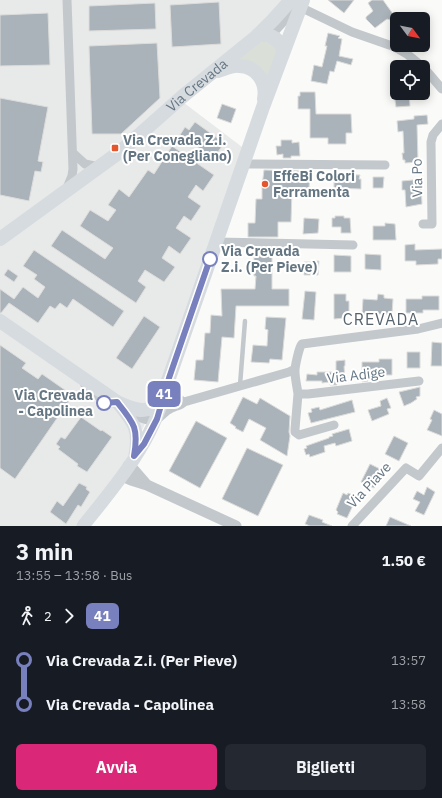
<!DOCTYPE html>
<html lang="it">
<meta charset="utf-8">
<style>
:root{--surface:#171b24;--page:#242831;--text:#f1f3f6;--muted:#9ea1a6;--accent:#db2777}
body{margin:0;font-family:"IBM Plex Sans",sans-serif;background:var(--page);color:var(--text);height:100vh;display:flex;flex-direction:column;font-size:15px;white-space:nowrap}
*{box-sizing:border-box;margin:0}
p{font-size:13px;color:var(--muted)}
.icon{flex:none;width:22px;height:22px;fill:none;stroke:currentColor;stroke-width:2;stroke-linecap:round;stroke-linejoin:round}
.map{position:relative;height:526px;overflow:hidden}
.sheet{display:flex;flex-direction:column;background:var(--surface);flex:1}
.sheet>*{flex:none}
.badge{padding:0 8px;border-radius:6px;font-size:14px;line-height:26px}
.needle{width:26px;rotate:122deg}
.tools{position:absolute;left:390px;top:12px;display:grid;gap:8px}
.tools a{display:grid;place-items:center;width:40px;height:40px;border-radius:6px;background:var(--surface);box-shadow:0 2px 10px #0003;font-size:20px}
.map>.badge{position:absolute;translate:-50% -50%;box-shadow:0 0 0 2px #fff}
.legs{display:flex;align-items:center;gap:6px;height:44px;padding:0 16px;font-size:13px}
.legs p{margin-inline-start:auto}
.head{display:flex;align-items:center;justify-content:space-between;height:68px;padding:0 16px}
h1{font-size:22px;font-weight:700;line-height:30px}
.cta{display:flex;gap:8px;margin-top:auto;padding:8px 16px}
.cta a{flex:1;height:46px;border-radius:6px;background:var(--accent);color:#fff;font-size:16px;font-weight:700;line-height:46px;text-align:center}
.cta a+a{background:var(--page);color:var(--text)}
ul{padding:0 16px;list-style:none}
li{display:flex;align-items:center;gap:14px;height:44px;font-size:15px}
li i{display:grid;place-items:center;width:6px;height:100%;margin:0 5px;background:currentColor}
li i::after{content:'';width:10px;height:10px;margin:-5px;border:3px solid;border-radius:50%;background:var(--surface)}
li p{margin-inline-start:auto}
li:first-child i{background:linear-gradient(#0000 50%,currentColor 0)}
li:last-child i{background:linear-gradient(currentColor 50%,#0000 0)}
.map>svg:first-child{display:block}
.built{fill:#e8e9e9}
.green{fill:#dadfd7}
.building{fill:#aab3b9;stroke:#dcdcda}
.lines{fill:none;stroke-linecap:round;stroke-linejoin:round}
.service{stroke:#c3c8cc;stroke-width:4.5}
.minor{stroke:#c3c8cc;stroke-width:9}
.tertiary{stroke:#c3c8cc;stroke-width:11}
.secondary{stroke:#d6dbdf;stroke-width:13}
.primary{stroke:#d6dbdf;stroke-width:14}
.line-1-casing{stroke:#fff;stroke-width:9}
.line-1{stroke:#7880be;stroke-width:6}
.poi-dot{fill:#e4572e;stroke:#fff;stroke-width:1.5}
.stop-1-dot{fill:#fff;stroke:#7880be;stroke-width:2}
.labels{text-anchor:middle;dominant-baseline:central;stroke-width:4;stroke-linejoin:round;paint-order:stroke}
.street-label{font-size:14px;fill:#657683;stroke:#fff}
.poi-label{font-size:14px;font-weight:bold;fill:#657683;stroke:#fff;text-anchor:start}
.stop-label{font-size:14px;font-weight:bold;fill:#657683;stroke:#fff;text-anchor:start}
.quarter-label{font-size:16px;letter-spacing:1px;fill:#57646e;stroke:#fff}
</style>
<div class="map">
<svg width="442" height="526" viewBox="0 0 442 526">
<rect width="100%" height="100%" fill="#fafaf8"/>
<path class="built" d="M 0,0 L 283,0 L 283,6 L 179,99 L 246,150 L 158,394 L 133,451 L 79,526 L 0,526 Z"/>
<path class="green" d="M 257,41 L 273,43 L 277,53 L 268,80 L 237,60 Z"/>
<path class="building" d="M 328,0 L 354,0 L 344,13 Z
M 372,0 L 383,0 L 393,14 L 390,20 L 387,19 L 375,28 L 366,19 L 366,17 L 373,11 L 368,3 Z
M 219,2 L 221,44 L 172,47 L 170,5 Z
M 155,3 L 156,29 L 89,31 L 89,6 Z
M 48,13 L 50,65 L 0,66 L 0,15 Z
M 328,33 L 340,36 L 338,38 L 342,39 L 339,56 L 353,59 L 351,65 L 337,61 L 334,72 L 330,71 L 327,84 L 311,81 L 314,65 L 322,67 L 327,46 L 325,46 Z
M 157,43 L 160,98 L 121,134 L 92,134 L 89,46 Z
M 300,92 L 315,92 L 316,114 L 351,114 L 352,133 L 346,133 L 346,144 L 328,144 L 328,138 L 310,138 L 310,109 L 298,109 L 298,96 L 300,96 Z
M 394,93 L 409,93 L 410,106 L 396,107 Z
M 0,98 L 48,107 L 38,161 L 43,162 L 41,172 L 35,171 L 29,201 L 0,195 Z
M 222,104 L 236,109 L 231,123 L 217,118 Z
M 427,115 L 428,124 L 417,125 L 418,162 L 405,163 L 405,160 L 403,160 L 402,153 L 404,153 L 403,131 L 398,132 L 397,121 L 414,119 L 414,116 Z
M 195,122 L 224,143 L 214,158 L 180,135 L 185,127 L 189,130 Z
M 281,140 L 292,140 L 292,143 L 299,142 L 300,156 L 291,156 L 291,158 L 283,158 L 283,154 L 277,155 L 276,146 L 281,146 Z
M 172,146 L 214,175 L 203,191 L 196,185 L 188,197 L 201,206 L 191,221 L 184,216 L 176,228 L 191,238 L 180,254 L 169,246 L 162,258 L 175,267 L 164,282 L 145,270 L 138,281 L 146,287 L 136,303 L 51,246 L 62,230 L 105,259 L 113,248 L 80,226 L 90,210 L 108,221 L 116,210 L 108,205 L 119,189 L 129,197 L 148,170 L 154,174 Z
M 264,170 L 305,171 L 305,173 L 310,174 L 309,188 L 292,188 L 291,222 L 278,222 L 278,237 L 248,237 L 248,223 L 255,223 L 256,199 L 262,199 L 262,186 Z
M 336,174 L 360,175 L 359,179 L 361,179 L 361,189 L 334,188 L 334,179 L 336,179 Z
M 373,177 L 384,177 L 383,188 L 373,188 Z
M 413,180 L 417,181 L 416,185 L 421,185 L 422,204 L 406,207 L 405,190 L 402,190 L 402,181 Z
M 335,216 L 344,216 L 344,218 L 350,218 L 351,233 L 341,233 L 341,227 L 332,227 L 332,218 L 335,218 Z
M 304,218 L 319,219 L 318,233 L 303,234 Z
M 385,223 L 395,224 L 396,240 L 373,240 L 373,226 L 385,226 Z
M 415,244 L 415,250 L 442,249 L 442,259 L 438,259 L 438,264 L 416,265 L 416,261 L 405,261 L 405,245 Z
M 254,249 L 272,249 L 272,289 L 289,289 L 289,306 L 236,306 L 234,338 L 222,337 L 218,382 L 194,380 L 196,360 L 203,360 L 205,333 L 210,333 L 211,315 L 222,316 L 221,289 L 255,289 L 256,276 L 254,276 Z
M 34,250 L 124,311 L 113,327 L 73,299 L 67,308 L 60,303 L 55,309 L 50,306 L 38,323 L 9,303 L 1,313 L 0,313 L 0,289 L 14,299 L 23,287 L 38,298 L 45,287 L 34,279 L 37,275 L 23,266 Z
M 365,254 L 381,255 L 381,270 L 365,269 Z
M 334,255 L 351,256 L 351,272 L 334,272 Z
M 311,261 L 319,261 L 318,275 L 304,275 L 304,262 L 311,262 Z
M 8,269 L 18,276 L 14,282 L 4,275 Z
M 305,291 L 316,292 L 314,320 L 302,319 Z
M 334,294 L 346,294 L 346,301 L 349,301 L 349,313 L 345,313 L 345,318 L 334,319 Z
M 378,294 L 384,295 L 384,298 L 393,299 L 392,314 L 378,314 L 378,316 L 362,315 L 363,299 L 377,300 Z
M 422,296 L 439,296 L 439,310 L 423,310 L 423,313 L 406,313 L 406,299 L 422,299 Z
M 144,316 L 160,327 L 132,369 L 116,358 Z
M 266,317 L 286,318 L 282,360 L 270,359 L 269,363 L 251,362 L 253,345 L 267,346 L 268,330 L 265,329 Z
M 432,342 L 442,343 L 442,366 L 431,366 Z
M 0,345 L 26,363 L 22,368 L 38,379 L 42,374 L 65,390 L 61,396 L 69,401 L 15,479 L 0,468 Z
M 407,352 L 420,352 L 420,368 L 407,368 Z
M 379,359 L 392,359 L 392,375 L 379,375 L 379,377 L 375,378 L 368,378 L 368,381 L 362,382 L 362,362 L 379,362 Z
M 345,360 L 345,366 L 344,366 L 345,380 L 337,381 L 337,385 L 330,385 L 329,382 L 322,383 L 322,381 L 306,381 L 307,374 L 317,375 L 317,372 L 336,372 L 336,361 Z
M 420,387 L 420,396 L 416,397 L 417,399 L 411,403 L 404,406 L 399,392 Z
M 243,397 L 257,404 L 260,398 L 290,416 L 289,432 L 290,436 L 287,456 L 260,440 L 266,428 L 249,419 L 243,432 L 235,428 L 236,427 L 230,423 Z
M 387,398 L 391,408 L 387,409 L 389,414 L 372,421 L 368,410 L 381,406 L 380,401 Z
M 352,400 L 355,412 L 311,423 L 308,413 L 312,412 L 311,409 L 319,407 L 320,410 Z
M 434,410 L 442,414 L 442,436 L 427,430 L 432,420 L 430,419 Z
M 81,417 L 101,431 L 102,430 L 112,437 L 87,472 L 77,466 L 78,464 L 58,449 L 60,447 L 56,444 L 61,437 L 65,439 Z
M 196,421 L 227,438 L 200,488 L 169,471 Z
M 349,429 L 352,441 L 336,446 L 335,443 L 324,446 L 325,452 L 310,457 L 309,454 L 306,455 L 304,449 L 307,448 L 306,446 L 329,438 L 329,437 L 333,436 L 332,434 Z
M 394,436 L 408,443 L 399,461 L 385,454 Z
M 247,448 L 283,465 L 258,516 L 222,499 Z
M 370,464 L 386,472 L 383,479 L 379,478 L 374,488 L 361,482 Z
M 79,483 L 87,487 L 86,489 L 90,492 L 81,507 L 78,505 L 66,524 L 50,512 L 57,501 L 63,506 Z
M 427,487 L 435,492 L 424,515 L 415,511 L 420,502 L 413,499 L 417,491 L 424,495 Z
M 343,493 L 347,495 L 348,493 L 357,497 L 347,518 L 337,514 L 338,512 L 336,510 Z
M 309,515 L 323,520 L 322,522 L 332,526 L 310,526 L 305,524 Z
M 390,517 L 411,526 L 386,526 Z"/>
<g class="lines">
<path class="service" d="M 82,383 L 84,389 L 104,403 L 111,403
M 240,385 L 245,321"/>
<path class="minor" d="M 67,0 L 73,169 L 72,176 L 67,188
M 269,35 L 275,31 L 296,8 L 300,7 L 352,32 L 395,47 L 407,54 L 424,68 L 442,89
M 73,153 L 85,164 L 99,167
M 243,164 L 385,165
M 423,224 L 432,224 L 431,142 L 433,135 L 442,124
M 216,242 L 353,245
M 169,378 C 172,391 172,396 184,402
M 419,381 L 308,394 L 298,394 C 297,386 295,379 295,371 C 295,366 299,347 302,344 L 418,329 L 442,323
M 298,394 L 295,429 L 295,432 L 299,435 L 334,425
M 127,410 C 135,416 146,423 157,419 C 161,417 165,411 170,409 C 175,406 180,406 184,402 L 289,372 L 295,369
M 352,526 L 406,468 L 419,476 L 442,448"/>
<path class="tertiary" d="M 128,466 L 134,470 L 147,485
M 122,476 L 131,480 L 147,485 L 236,526"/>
<path class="secondary" d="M 117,402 C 133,422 140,428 135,455
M 83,526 C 116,485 152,443 165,392"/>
<g class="primary">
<path d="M 258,35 C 270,34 279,38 283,50"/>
<path d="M 218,71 C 225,69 232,65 239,66 C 257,66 267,83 264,99"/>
<path id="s1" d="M 0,239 L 121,151 L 183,96 L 256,37 L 273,20 L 291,0"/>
<path d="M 0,321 L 117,402 C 151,418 156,410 169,378 L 263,107 L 303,0"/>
</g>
</g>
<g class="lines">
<g class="line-1-casing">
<path id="line-1" d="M 104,403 L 117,402 C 134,423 139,428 134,456 L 144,444 L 157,419 L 169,378 L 210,259"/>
</g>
<use href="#line-1" class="line-1"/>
</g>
<g class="poi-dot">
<rect x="111" y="144" width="8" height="8" rx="2"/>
<circle cx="265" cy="184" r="4"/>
</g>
<g class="stop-1-dot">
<circle cx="210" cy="259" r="7"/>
<circle cx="104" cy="403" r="7"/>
</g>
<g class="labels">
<g class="street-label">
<text stroke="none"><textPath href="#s1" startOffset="250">Via Crevada</textPath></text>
<text transform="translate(417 178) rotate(-91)">Via Po</text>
<text transform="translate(356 375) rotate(-7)">Via Adige</text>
<text transform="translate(369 485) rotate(-47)">Via Piave</text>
</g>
<g class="poi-label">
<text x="123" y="140">Via Crevada Z.i.<tspan x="123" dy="16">(Per Conegliano)</tspan></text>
<text x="273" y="176">EffeBi Colori<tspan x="273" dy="16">Ferramenta</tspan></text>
</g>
<g class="stop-label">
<text x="221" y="251">Via Crevada<tspan x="221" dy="16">Z.i. (Per Pieve)</tspan></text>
<text x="93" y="395" text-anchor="end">Via Crevada<tspan x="93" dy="16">- Capolinea</tspan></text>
</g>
<g class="quarter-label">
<text x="381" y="319">CREVADA</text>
</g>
</g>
</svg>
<div class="tools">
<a><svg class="needle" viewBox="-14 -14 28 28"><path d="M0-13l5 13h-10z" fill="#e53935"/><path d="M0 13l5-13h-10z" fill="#9ea1a6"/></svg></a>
<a><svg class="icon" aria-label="locate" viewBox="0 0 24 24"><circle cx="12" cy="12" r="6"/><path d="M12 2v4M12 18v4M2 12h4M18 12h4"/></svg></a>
</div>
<b class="badge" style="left:164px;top:394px;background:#7880be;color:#fff">41</b>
</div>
<section class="sheet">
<div class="head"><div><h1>3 min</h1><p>13:55 – 13:58 · Bus</p></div><b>1.50 €</b></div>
<div class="legs"><svg class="icon" aria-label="walk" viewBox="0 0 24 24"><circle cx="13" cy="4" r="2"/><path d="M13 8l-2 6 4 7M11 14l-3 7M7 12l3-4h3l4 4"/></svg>2<svg class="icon" aria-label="forward" viewBox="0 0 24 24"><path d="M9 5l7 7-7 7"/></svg><b class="badge" style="background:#7880be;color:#fff">41</b></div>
<ul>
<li><i style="color:#7880be"></i><b>Via Crevada Z.i. (Per Pieve)</b><p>13:57</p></li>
<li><i style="color:#7880be"></i><b>Via Crevada - Capolinea</b><p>13:58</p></li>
</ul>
<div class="cta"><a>Avvia</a><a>Biglietti</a></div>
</section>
